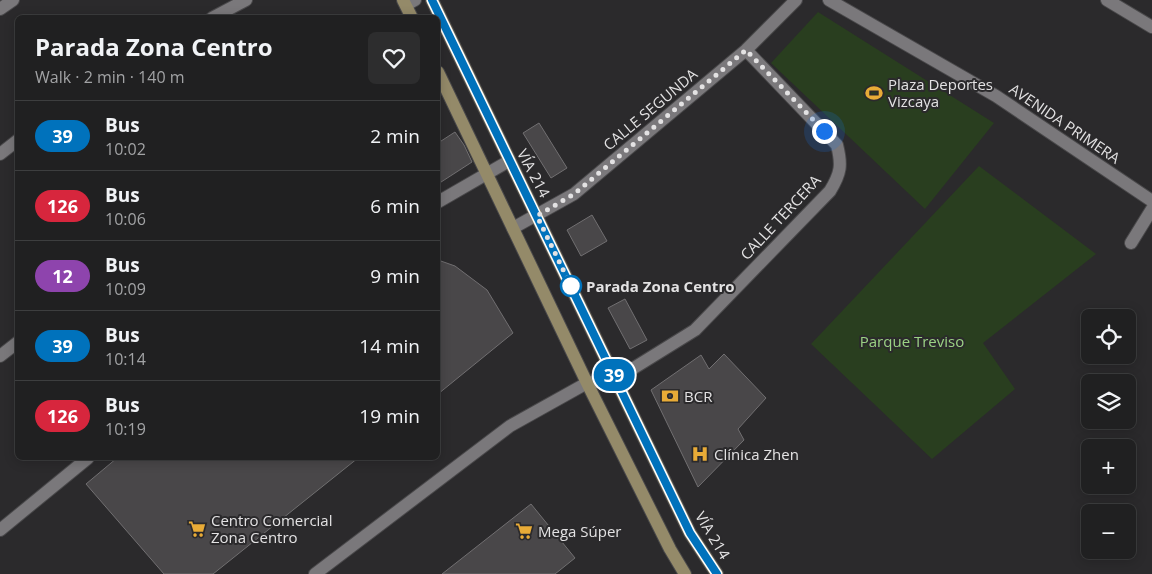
<!DOCTYPE html>
<meta charset="utf-8">
<style>
:root{--surface:#202021;--page:#2d2d2e;--text:#f1f3f6;--muted:#a2a3a5;--line:#3d3e3f}
body{margin:0;font-family:"Open Sans",sans-serif;background:var(--page);color:var(--text);height:100vh;display:flex;flex-direction:column;font-size:19px;white-space:nowrap}
*{box-sizing:border-box;margin:0}
p{font-size:16px;color:var(--muted)}
.icon{flex:none;width:28px;height:28px;fill:none;stroke:currentColor;stroke-width:2;stroke-linecap:round;stroke-linejoin:round}
.map{position:relative;flex:1;overflow:hidden}
.drawer{position:absolute;left:15px;top:15px;width:425px;height:445px;display:flex;flex-direction:column;background:var(--surface);border-radius:8px;box-shadow:0 2px 12px #0003,0 0 0 1px var(--line)}
.drawer>*{flex:none}
.badge{padding:0 10px;border-radius:16px;font-size:18px;line-height:32px}
.buttons{position:absolute;left:1081px;top:309px;display:grid;gap:10px}
.buttons a{display:grid;place-items:center;width:55px;height:55px;border-radius:8px;background:var(--surface);box-shadow:0 2px 12px #0003,0 0 0 1px var(--line);font-size:25px}
.you{position:absolute;width:25px;height:25px;margin:-12px;border:4px solid #fff;border-radius:50%;background:#1a73e8;box-shadow:0 0 0 8px #1a73e833}
.map>.badge{position:absolute;translate:-50% -50%;box-shadow:0 0 0 2px #fff}
.round{display:grid;place-items:center;flex:none;width:52px;height:52px;border-radius:8px;background:var(--page)}
.overview{display:flex;align-items:center;justify-content:space-between;height:85px;padding:0 20px}
h1{font-size:24px;font-weight:700;line-height:38px}
ul{padding:0;list-style:none}
li{display:flex;align-items:center;gap:15px;height:70px;padding:0 20px;border-top:1px solid var(--line)}
li div{flex:1}
li b{display:block;font-size:19px}
li em{font-style:normal}
li .badge{min-width:55px;font-weight:700;text-align:center}
.map>svg:first-child{display:block}
.green{fill:#293e1f}
.building{fill:#494749;stroke:#716f71}
.lines{fill:none;stroke-linecap:round;stroke-linejoin:round}
.street-casing{stroke:#49484a;stroke-width:14}
.secondary-casing{stroke:#49484a;stroke-width:14}
.street{stroke:#7a787b;stroke-width:12}
.secondary{stroke:#948a69;stroke-width:12}
.line-casing{stroke:#fff;stroke-width:11}
.line{stroke:#0072bc;stroke-width:8}
.walk{stroke:#e3e2e3;stroke-width:5;stroke-dasharray:0 9}
.stop-dot{fill:#fff;stroke:#0072bc;stroke-width:2.5}
.labels{text-anchor:middle;dominant-baseline:central;stroke-width:4;stroke-linejoin:round;paint-order:stroke}
.poi-label{font-size:15px;fill:#e3e2e3;stroke:#2b2a2c;text-anchor:start}
.street-label{font-size:15px;fill:#e3e2e3;stroke:#2b2a2c}
.stop-label{font-size:15px;font-weight:bold;fill:#e3e2e3;stroke:#2b2a2c;text-anchor:start}
.park-label{font-size:15px;fill:#9bd284;stroke:#2b2a2c}
</style>
<div class="map">
<svg width="1152" height="574" viewBox="0 0 1152 574">
<rect width="100%" height="100%" fill="#2b2a2c"/>
<path class="green" d="M 818,12 L 994,123 L 925,209 L 771,63 Z
M 979,166 L 1096,254 L 983,343 L 1015,389 L 932,459 L 811,344 Z"/>
<path class="building" d="M 539,123 L 567,168 L 551,178 L 523,133 Z
M 455,132 L 464,145 L 472,162 L 438,184 L 438,143 Z
M 592,215 L 607,241 L 581,256 L 567,230 Z
M 438,260 L 455,266 L 487,290 L 513,333 L 438,394 Z
M 625,299 L 647,340 L 630,349 L 608,308 Z
M 724,354 L 766,398 L 738,429 L 744,440 L 698,487 L 651,390 L 701,355 L 709,369 Z
M 117,458 L 358,458 L 213,574 L 164,574 L 86,484 Z
M 531,504 L 575,558 L 555,574 L 442,574 Z"/>
<g class="lines">
<g class="street-casing">
<path id="street" d="M 829,0 L 996,96 L 1152,201
M 1107,0 L 1152,27
M 406,5 L 415,0
M 0,9 L 13,0
M 212,18 L 246,0
M 0,154 L 18,140
M 438,202 L 509,161
M 513,228 L 574,194 L 746,50 L 796,0
M 1131,243 L 1152,209
M 0,356 L 18,342
M 0,530 L 88,458
M 315,574 L 510,426 L 587,383 L 616,379 L 695,330 L 830,191 C 841,173 842,165 837,145 L 746,50"/>
</g>
<g class="secondary-casing">
<path id="secondary" d="M 403,0 L 412,18
M 432,0 L 690,533 L 717,574
M 438,72 L 587,383 L 670,549 L 685,574"/>
</g>
<use href="#street" class="street"/>
<use href="#secondary" class="secondary"/>
</g>
<g class="lines">
<g class="line-casing">
<path id="line" d="M 432,0 L 690,533 L 717,574"/>
</g>
<use href="#line" class="line"/>
<path class="walk" d="M 571,286 L 537,216 L 574,194 L 746,50 L 824,131"/>
</g>
<defs>
<g id="stadium-bare" transform="scale(1.35)"><path d="M0-5a6.5 5 0 1 0 0 10a6.5 5 0 1 0 0-10ZM-3.5-1.8h7v3.6h-7Z" fill="#e8ab37" stroke="#2b2a2c" stroke-width="2.5" paint-order="stroke"/></g>
<g id="bank-bare" transform="scale(1.35)"><path d="M-6-4H6V4H-6ZM0-2.3a2.3 2.3 0 1 0 0 4.6a2.3 2.3 0 1 0 0-4.6Z" fill="#e8ab37" stroke="#2b2a2c" stroke-width="2.5" paint-order="stroke"/></g>
<g id="hospital-bare" transform="scale(1.35)"><path d="M-5-5h3v3.5h4V-5h3V5h-3V1.5h-4V5h-3Z" fill="#e8ab37" stroke="#2b2a2c" stroke-width="2.5" paint-order="stroke"/></g>
<g id="supermarket-bare" transform="scale(1.35)"><path d="M-6-5.5h2.5l.6 2H6L4.5 2H-2.5L-4.4-4H-6ZM-1.5 3.2a1.3 1.3 0 1 0 .1 0ZM3 3.2a1.3 1.3 0 1 0 .1 0Z" fill="#e8ab37" stroke="#2b2a2c" stroke-width="2.5" paint-order="stroke"/></g>
</defs>
<g fill-rule="evenodd">
<use href="#stadium-bare" x="874" y="93"/>
<use href="#bank-bare" x="670" y="396"/>
<use href="#hospital-bare" x="700" y="454"/>
<use href="#supermarket-bare" x="197" y="529"/>
<use href="#supermarket-bare" x="524" y="531"/>
</g>
<circle class="stop-dot" cx="571" cy="286" r="10"/>
<g class="labels">
<g class="poi-label">
<text x="888" y="84">Plaza Deportes<tspan x="888" dy="17">Vizcaya</tspan></text>
<text x="684" y="396">BCR</text>
<text x="714" y="454">Clínica Zhen</text>
<text x="211" y="520">Centro Comercial<tspan x="211" dy="17">Zona Centro</tspan></text>
<text x="538" y="531">Mega Súper</text>
</g>
<g class="street-label">
<text transform="translate(650 109) rotate(-40)">CALLE SEGUNDA</text>
<text transform="translate(1065 123) rotate(34)">AVENIDA PRIMERA</text>
<text transform="translate(534 173) rotate(62)">VÍA 214</text>
<text transform="translate(780 217) rotate(-47)">CALLE TERCERA</text>
<text transform="translate(713 535) rotate(59)">VÍA 214</text>
</g>
<g class="stop-label">
<text x="586" y="286">Parada Zona Centro</text>
</g>
<g class="park-label">
<text x="912" y="341">Parque Treviso</text>
</g>
</g>
</svg>
<div class="buttons">
<a><svg class="icon" aria-label="locate" viewBox="0 0 24 24"><circle cx="12" cy="12" r="6"/><path d="M12 2v4M12 18v4M2 12h4M18 12h4"/></svg></a>
<a><svg class="icon" aria-label="layers" viewBox="0 0 24 24"><path d="M12 4l9 5-9 5-9-5zM3 14l9 5 9-5"/></svg></a>
<a>+</a>
<a>−</a>
</div>
<div class="you" style="left:824px;top:131px"></div>
<b class="badge" style="left:614px;top:375px;background:#0072bc;color:#fff">39</b>
<section class="drawer">
<div class="overview"><div><h1>Parada Zona Centro</h1><p>Walk · 2 min · 140 m</p></div><a class="round"><svg class="icon" aria-label="heart" viewBox="0 0 24 24"><path d="M12 20l-8-8c-3-5 5-10 8-4 3-6 11-1 8 4z"/></svg></a></div>
<ul>
<li><span class="badge" style="background:#0072bc;color:#fff">39</span><div><b>Bus</b><p>10:02</p></div><em>2 min</em></li>
<li><span class="badge" style="background:#d7263d;color:#fff">126</span><div><b>Bus</b><p>10:06</p></div><em>6 min</em></li>
<li><span class="badge" style="background:#8e44ad;color:#fff">12</span><div><b>Bus</b><p>10:09</p></div><em>9 min</em></li>
<li><span class="badge" style="background:#0072bc;color:#fff">39</span><div><b>Bus</b><p>10:14</p></div><em>14 min</em></li>
<li><span class="badge" style="background:#d7263d;color:#fff">126</span><div><b>Bus</b><p>10:19</p></div><em>19 min</em></li>
</ul>
</section>
</div>
